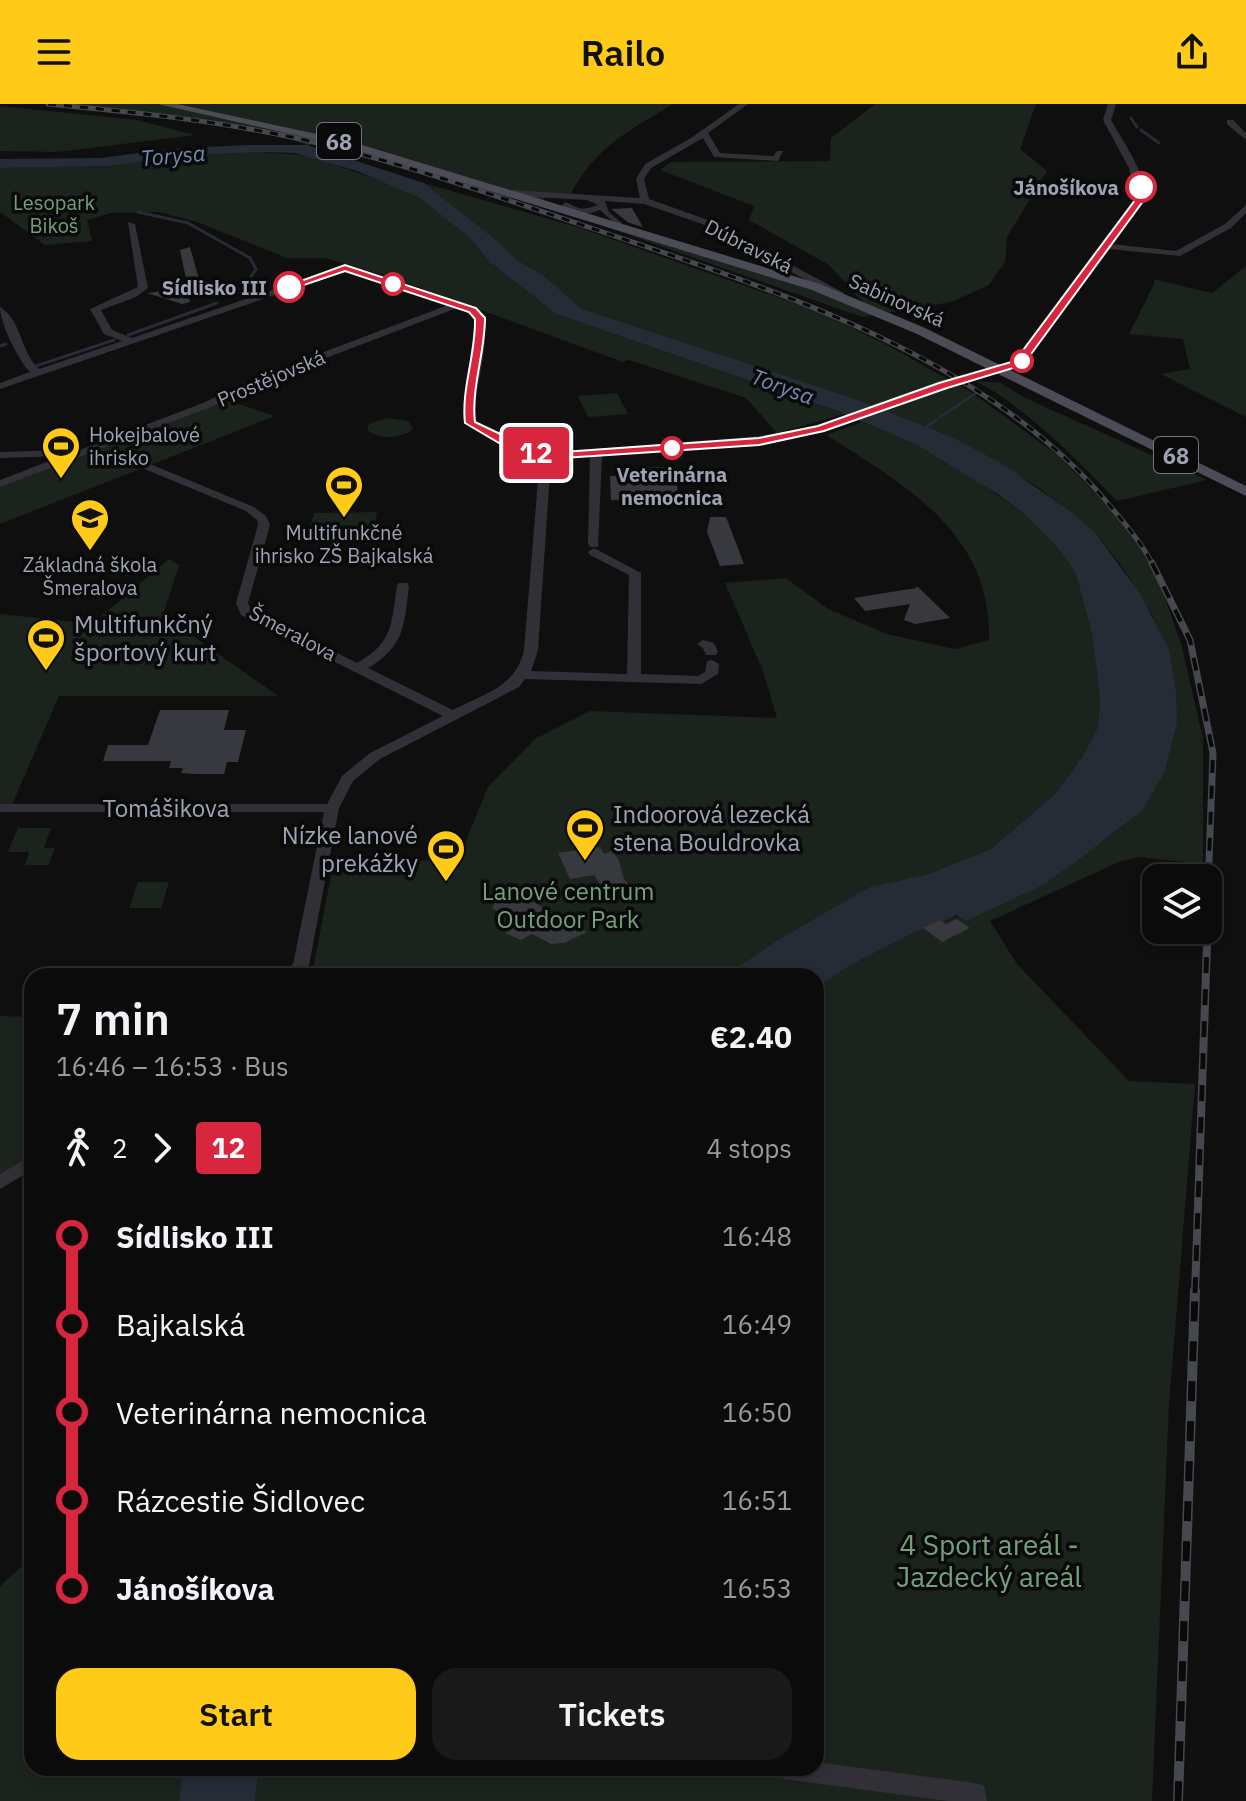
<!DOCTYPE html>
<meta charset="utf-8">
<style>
:root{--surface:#0b0b0c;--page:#19191a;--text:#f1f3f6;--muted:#9a9b9d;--line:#2b2b2d;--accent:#ffca18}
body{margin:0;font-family:"IBM Plex Sans",sans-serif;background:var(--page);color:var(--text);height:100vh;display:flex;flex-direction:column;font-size:30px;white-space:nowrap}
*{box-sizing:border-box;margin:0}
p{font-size:26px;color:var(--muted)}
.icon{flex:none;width:44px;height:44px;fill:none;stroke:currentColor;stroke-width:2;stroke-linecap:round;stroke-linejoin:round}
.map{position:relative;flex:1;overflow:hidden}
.panel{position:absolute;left:24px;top:864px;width:800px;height:808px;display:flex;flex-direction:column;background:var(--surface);border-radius:24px;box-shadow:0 4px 12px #0003,0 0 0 2px var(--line)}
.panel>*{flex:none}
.badge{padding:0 16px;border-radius:6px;font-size:28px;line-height:52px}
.controls{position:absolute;left:1142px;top:760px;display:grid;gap:16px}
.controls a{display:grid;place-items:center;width:80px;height:80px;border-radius:16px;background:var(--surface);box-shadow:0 4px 12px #0003,0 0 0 2px var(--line);font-size:40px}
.map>.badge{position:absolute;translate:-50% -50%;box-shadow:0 0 0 4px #fff}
.legs{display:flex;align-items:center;gap:12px;height:88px;padding:0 32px;font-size:26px}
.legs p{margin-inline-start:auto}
.head{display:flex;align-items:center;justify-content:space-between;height:136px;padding:0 32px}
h1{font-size:44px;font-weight:600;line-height:60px}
.action{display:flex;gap:16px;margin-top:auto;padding:16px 32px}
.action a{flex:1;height:92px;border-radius:24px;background:var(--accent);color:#111;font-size:32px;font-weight:600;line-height:92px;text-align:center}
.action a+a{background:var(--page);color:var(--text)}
ul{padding:0 32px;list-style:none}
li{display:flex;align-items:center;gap:28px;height:88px;font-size:30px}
li i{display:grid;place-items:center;width:12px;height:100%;margin:0 10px;background:currentColor}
li i::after{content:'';width:20px;height:20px;margin:-10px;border:6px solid;border-radius:50%;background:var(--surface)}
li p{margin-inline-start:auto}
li:first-child i{background:linear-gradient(#0000 50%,currentColor 0)}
li:last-child i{background:linear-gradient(currentColor 50%,#0000 0)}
header{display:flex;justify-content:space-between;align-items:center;height:104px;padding:0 32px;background:var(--accent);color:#111;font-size:36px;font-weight:600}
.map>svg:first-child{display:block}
.green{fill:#1b231d}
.water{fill:#252c35}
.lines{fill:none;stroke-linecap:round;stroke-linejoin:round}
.stream{stroke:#252c35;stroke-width:3}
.building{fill:#38393f}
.minor{fill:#303036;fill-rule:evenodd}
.major{fill:#4b4c55;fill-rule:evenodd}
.rail-far3-casing{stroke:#46484f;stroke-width:5}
.rail-far2-casing{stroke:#46484f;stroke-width:7}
.rail-far1-casing{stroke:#46484f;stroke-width:8}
.rail-casing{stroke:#46484f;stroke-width:10}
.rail-far3{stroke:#0a0a0b;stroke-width:3;stroke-dasharray:8;stroke-linecap:butt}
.rail-far2{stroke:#0a0a0b;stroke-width:4;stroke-dasharray:13;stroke-linecap:butt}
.rail-far1{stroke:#0a0a0b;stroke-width:5;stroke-dasharray:16;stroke-linecap:butt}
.rail{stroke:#0a0a0b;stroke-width:7;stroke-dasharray:20;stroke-linecap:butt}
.line-1{fill:#d7263d;stroke:#fff;stroke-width:2}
.stop-1-dot{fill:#fff;stroke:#d7263d;stroke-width:4}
.labels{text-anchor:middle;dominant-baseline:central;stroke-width:7;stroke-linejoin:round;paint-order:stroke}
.far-stop-label{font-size:20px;font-weight:bold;fill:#9ea3b3;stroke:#0a0a0b;text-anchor:end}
.far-park-label{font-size:20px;fill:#73a07b;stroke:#0a0a0b}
.far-street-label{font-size:20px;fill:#9ea3b3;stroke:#0a0a0b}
.far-poi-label{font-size:20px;fill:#9ea3b3;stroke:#0a0a0b}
.shield{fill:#0a0a0b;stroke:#727581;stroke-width:2}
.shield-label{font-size:22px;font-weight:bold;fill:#9ea3b3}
.far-water-label{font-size:22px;font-style:italic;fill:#718db3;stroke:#0a0a0b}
.poi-label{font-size:24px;fill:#9ea3b3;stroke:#0a0a0b;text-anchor:start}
.street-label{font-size:24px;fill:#9ea3b3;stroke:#0a0a0b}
.park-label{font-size:24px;fill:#73a07b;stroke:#0a0a0b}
.near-park-label{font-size:28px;fill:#73a07b;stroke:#0a0a0b}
</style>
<header><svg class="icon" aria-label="menu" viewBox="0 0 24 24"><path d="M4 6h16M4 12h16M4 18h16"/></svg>Railo<svg class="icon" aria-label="share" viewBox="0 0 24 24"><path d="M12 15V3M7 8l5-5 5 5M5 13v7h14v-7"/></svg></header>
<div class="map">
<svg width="1246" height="1697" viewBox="0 0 1246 1697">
<rect width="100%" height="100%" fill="#0f0f10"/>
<path class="green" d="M 66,0 L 673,0 C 627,28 595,43 569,93 L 544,92 L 543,100 L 867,203 L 829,161 L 749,116 L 754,102 L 660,66 L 671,58 L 830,57 L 831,34 L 875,0 L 1036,0 L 1020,45 L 1047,67 L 1007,133 L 1005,158 L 989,181 L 951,198 L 862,213 L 595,119 L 335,40 L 307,41 L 268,27 L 188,13 Z
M 0,2 L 137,16 L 195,31 L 58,48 L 0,47 Z
M 263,48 L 310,52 L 390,80 L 418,93 L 469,133 L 490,158 L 556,210 L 845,310 L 777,329 L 746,294 L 629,256 L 623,258 L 396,175 L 325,154 L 287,154 L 197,118 L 159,108 L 111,109 L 87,116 L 92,137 L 45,141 L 0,108 L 0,64 L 111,62 L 178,52 Z
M 424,79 L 580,124 L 817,207 L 885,240 L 971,288 L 1060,353 L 1127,422 L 1155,465 L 1182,543 L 1203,634 L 1203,760 L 1139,753 L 1121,757 L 990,817 L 1017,860 L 1129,977 L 1195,980 L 1169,1301 L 1152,1697 L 255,1697 L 259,1664 L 816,1664 L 816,885 L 849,862 L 939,816 L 942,818 C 960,810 979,809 996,802 C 1051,780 1096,743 1142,707 L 1153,512 L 1123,464 L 1094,427 L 1038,383 L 948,331 L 856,295 L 582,205 L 543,171 L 517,156 L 501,140 Z
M 1246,162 L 1246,313 L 1161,270 L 1190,265 L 1183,235 L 1129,230 L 1155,178 L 1153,175 L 1212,189 Z
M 975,277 L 1001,279 L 1023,293 L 1207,376 L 1117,397 C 1083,361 1019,297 975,277 Z
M 617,289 L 628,310 L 588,313 L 578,292 Z
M 220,294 L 275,312 L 0,420 L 0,381 Z
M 387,314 L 408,317 L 413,325 C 400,335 381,336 367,326 L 369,320 Z
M 862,318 L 917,341 L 962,366 L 1024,410 L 1058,444 L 1076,470 L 1092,530 L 1100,594 L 1098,623 L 1084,650 L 1057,688 L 991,745 L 928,770 L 869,783 L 776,837 L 725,872 L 308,872 L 313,866 L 334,755 L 458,757 L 488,683 L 535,635 L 590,607 L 777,614 L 763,567 L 725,479 L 786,474 L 828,505 L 887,530 L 955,545 L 989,536 C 992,429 905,381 826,331 Z
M 377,408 L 374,422 L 310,422 L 314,409 Z
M 169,455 L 179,461 L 163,511 L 278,592 L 59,592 L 11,703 L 0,703 L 0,510 L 92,520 Z
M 18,724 L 51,724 L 44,744 L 55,744 L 48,761 L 25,761 L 29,748 L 8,748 Z
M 138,778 L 169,778 L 161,804 L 129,804 Z
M 0,912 L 32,913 L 32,1059 L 0,1080 Z
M 32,1453 L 32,1664 L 183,1664 L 179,1697 L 0,1697 L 0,1482 Z"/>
<path class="water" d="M 245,41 L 307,41 L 424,79 L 501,140 L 517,156 L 543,171 L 582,205 L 856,295 L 948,331 L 1001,359 L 1067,405 L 1094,427 L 1141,491 L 1169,546 L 1176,589 L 1177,619 L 1164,669 L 1142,707 L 1085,751 L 1043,781 L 966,817 L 957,811 L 942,818 L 939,816 L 849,862 L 816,885 L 816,872 L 725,872 L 776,837 L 869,783 L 928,770 L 991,745 L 1057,688 L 1084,650 L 1098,623 L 1100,594 L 1092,530 L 1076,470 L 1058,444 L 1024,410 L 999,391 L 917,341 L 837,307 L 556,210 L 490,158 L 469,133 L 418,93 L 357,67 L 295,49 L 263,48 L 178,52 L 111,62 L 0,64 L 0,55 L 101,54 L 169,45 Z
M 183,1664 L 259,1664 L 255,1697 L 179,1697 Z"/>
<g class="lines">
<path class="stream" d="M 1131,14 L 1137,23
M 1141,26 L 1159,39
M 138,108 L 188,119 L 250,154 L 256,165 L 247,179
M 237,189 L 245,182
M 128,231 L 217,199
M 0,242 L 6,240
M 36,262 L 114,236
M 940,313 L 976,289
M 924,325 L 936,316"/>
</g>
<path class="building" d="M 632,104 L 643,123 L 629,119 L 611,105 Z
M 190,143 L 202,186 L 190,193 L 180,146 Z
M 187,184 L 190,198 L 182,200 L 147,189 Z
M 676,363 L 678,398 L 611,396 L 610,372 L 631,372 L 631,364 Z
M 710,413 L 726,413 L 744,460 L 720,462 L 707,428 Z
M 917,482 L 950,514 L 915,520 L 904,516 L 910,500 L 865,507 L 854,494 L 916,484 Z
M 160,606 L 229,606 L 224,626 L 246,626 L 238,658 L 227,658 L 224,670 L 196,670 L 181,669 L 183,664 L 169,664 L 171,657 L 103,657 L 108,641 L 148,641 Z
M 600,743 L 604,750 L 611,747 L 618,754 L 624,775 L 630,782 L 618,788 L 604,786 L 594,771 L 570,775 L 558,749 Z
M 518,789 L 554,810 L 587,828 L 564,839 L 551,840 L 532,830 L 521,836 L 505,829 L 519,820 L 492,804 L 499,791 Z
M 957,815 L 970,824 L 942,838 L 923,824 L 939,816 L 946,820 Z"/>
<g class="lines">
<path class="minor" d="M 739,0 L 748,0 L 708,29 L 720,49 L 773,52 L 777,47 L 783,47 L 778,57 L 714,53 L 703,34 L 651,64 L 644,75 L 649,95 L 708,116 L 844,189 L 844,193 L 838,193 L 702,120 L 644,100 L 605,97 L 609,108 L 625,122 L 621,125 L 600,106 C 585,112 572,113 562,101 L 566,98 C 580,105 581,107 598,101 L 587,96 L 512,92 L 508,89 L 512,86 L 640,94 L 636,75 L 645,60 L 691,34 Z
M 1108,0 L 1116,0 L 1111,16 C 1121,35 1152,76 1142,98 C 1135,113 1121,127 1111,140 L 1176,147 L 1225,120 L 1246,101 L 1246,109 L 1231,124 L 1180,152 L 1108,145 L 1023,261 L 947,283 L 828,326 L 787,336 L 602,351 L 598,443 L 590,443 L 588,440 L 590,352 L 551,354 L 538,546 L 531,567 L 627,570 L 629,471 L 590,451 L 588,448 L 594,444 L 641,469 L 641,570 L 698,572 L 705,568 L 707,557 L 712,556 L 719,560 L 718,570 L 701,580 L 525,575 L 519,583 L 380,655 L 353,677 L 339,704 L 309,861 L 300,872 L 283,872 L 293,860 L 324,708 L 0,708 L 0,700 L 327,700 L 342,672 L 370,649 L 443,612 L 241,511 L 236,499 L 258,421 L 257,416 L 246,407 L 142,364 L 142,360 L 150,360 L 254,403 L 266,412 L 270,421 L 248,499 L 251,506 L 357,559 C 394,538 391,520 397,482 L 399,479 L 407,479 L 409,482 C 404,522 405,542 368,564 L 453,606 C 484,590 516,583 524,546 L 540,352 L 500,339 L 465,319 L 465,293 L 475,215 L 469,208 L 457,204 L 263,278 L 211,303 L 0,383 L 0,376 L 62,352 L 0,354 L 0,348 L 64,346 L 69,350 L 203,299 L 255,274 L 448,201 L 345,167 L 0,285 L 0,279 L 30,268 C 18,256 0,219 0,203 C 22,216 20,248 39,265 L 122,237 L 104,230 L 90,205 L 138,183 L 128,118 L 135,120 L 148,184 L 136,193 L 101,206 L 112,226 L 132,234 L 345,161 L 475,204 L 483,212 C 491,245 473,283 475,318 C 504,333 530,346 563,348 L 787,330 L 820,322 L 939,279 L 1015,257 L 1135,96 L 1129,64 L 1103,16 Z
M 1227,16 L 1233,16 L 1246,29 L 1246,36 L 1227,20 Z
M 703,536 L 714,539 L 718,548 L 716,551 L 706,551 L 703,544 L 697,540 Z
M 32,1051 L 32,1066 L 0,1085 L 0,1070 Z
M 816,1658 L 975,1679 L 984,1682 L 987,1697 L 948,1697 L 784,1675 L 776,1671 L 772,1664 L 816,1664 Z"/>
<path class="major" d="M 158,0 L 177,0 L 349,37 L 820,180 L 925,224 L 1246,382 L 1246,392 L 917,230 L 812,186 L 343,42 Z"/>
<g class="rail-far3-casing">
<path id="rail-far3" d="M 48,0 C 134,8 220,17 305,36 C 401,58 495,92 588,123 C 767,184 980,248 1106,397 C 1123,418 1141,437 1153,461"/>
</g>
<g class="rail-far2-casing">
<path id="rail-far2" d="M 1152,459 L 1190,536 L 1213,649 L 1208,784"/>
</g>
<g class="rail-far1-casing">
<path id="rail-far1" d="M 1195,1189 L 1209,782"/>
</g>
<g class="rail-casing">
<path id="rail" d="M 1178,1697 L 1195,1187"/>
</g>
<use href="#rail-far3" class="rail-far3"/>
<use href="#rail-far2" class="rail-far2"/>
<use href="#rail-far1" class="rail-far1"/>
<use href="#rail" class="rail"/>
</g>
<path class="line-1" d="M 1138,81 L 1145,83 L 1144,96 L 1023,261 L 947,284 L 824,327 L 759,341 L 563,354 L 530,351 L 506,343 L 465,319 C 461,285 476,250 475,215 L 469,208 L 345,167 L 292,185 L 284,183 L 345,161 L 476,204 L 485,214 C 485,249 471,284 475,318 L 532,345 L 563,348 L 759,334 L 818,322 L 939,279 L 1015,257 L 1135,96 Z"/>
<defs>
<g id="stadium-pin" transform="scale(2)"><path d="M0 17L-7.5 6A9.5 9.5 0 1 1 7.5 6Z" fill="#ffca18" stroke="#0a0a0b"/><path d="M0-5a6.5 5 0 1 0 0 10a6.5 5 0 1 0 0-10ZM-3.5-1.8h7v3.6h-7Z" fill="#111"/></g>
<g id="school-pin" transform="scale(2)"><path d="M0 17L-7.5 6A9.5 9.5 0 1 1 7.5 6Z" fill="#ffca18" stroke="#0a0a0b"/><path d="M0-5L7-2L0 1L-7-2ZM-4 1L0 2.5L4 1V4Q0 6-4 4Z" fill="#111"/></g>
</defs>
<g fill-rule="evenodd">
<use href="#stadium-pin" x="61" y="342"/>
<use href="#stadium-pin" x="344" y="381"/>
<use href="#school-pin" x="90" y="414"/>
<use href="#stadium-pin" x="46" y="534"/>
<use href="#stadium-pin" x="585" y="724"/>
<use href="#stadium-pin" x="446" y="745"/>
</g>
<g class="stop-1-dot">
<circle cx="1141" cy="83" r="14"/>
<circle cx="393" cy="180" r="10"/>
<circle cx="289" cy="183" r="14"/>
<circle cx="1022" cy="257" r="10"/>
<circle cx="672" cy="344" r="10"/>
</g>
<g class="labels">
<g class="far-stop-label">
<text x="1119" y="83">Jánošíkova</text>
<text x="267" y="183">Sídlisko III</text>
<text x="672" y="370" text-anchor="middle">Veterinárna<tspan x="672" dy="23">nemocnica</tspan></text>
</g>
<g class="far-park-label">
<text x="54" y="98">Lesopark<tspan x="54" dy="23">Bikoš</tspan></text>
</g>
<g class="far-street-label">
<text transform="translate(749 142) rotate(27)">Dúbravská</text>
<text transform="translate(897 196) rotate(24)">Sabinovská</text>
<text transform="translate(271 274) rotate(-23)">Prostějovská</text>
<text transform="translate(293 529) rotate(28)">Šmeralova</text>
</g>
<g class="far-poi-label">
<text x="89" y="330" text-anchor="start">Hokejbalové<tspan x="89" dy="23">ihrisko</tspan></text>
<text x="344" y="428">Multifunkčné<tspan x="344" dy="23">ihrisko ZŠ Bajkalská</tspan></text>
<text x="90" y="460">Základná škola<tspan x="90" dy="23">Šmeralova</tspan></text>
</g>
<g class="shield">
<rect x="317" y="19" width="44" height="36" rx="6"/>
<rect x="1154" y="333" width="44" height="36" rx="6"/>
</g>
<g class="shield-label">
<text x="339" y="37">68</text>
<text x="1176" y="351">68</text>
</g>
<g class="far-water-label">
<text transform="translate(173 51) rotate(-5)">Torysa</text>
<text transform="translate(783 282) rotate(20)">Torysa</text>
</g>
<g class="poi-label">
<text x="74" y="520">Multifunkčný<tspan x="74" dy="28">športový kurt</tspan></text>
<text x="613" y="710">Indoorová lezecká<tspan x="613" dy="28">stena Bouldrovka</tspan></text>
<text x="418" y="731" text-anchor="end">Nízke lanové<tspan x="418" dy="28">prekážky</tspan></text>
</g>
<g class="street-label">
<text x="166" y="704">Tomášikova</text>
</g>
<g class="park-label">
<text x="568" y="787">Lanové centrum<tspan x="568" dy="28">Outdoor Park</tspan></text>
</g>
<g class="near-park-label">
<text x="989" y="1440">4 Sport areál -<tspan x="989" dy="32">Jazdecký areál</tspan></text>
</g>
</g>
</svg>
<div class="controls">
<a><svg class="icon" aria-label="layers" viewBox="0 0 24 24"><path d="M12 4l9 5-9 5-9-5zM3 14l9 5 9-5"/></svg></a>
</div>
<b class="badge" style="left:536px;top:349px;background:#d7263d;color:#fff">12</b>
<section class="panel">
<div class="head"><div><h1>7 min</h1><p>16:46 – 16:53 · Bus</p></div><b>€2.40</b></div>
<div class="legs"><svg class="icon" aria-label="walk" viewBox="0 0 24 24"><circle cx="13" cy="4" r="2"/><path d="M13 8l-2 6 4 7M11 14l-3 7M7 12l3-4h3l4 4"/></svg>2<svg class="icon" aria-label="forward" viewBox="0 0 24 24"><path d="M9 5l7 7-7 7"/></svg><b class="badge" style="background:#d7263d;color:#fff">12</b><p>4 stops</p></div>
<ul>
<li><i style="color:#d7263d"></i><b>Sídlisko III</b><p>16:48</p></li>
<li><i style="color:#d7263d"></i><span>Bajkalská</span><p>16:49</p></li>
<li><i style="color:#d7263d"></i><span>Veterinárna nemocnica</span><p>16:50</p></li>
<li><i style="color:#d7263d"></i><span>Rázcestie Šidlovec</span><p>16:51</p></li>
<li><i style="color:#d7263d"></i><b>Jánošíkova</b><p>16:53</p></li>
</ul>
<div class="action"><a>Start</a><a>Tickets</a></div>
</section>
</div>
